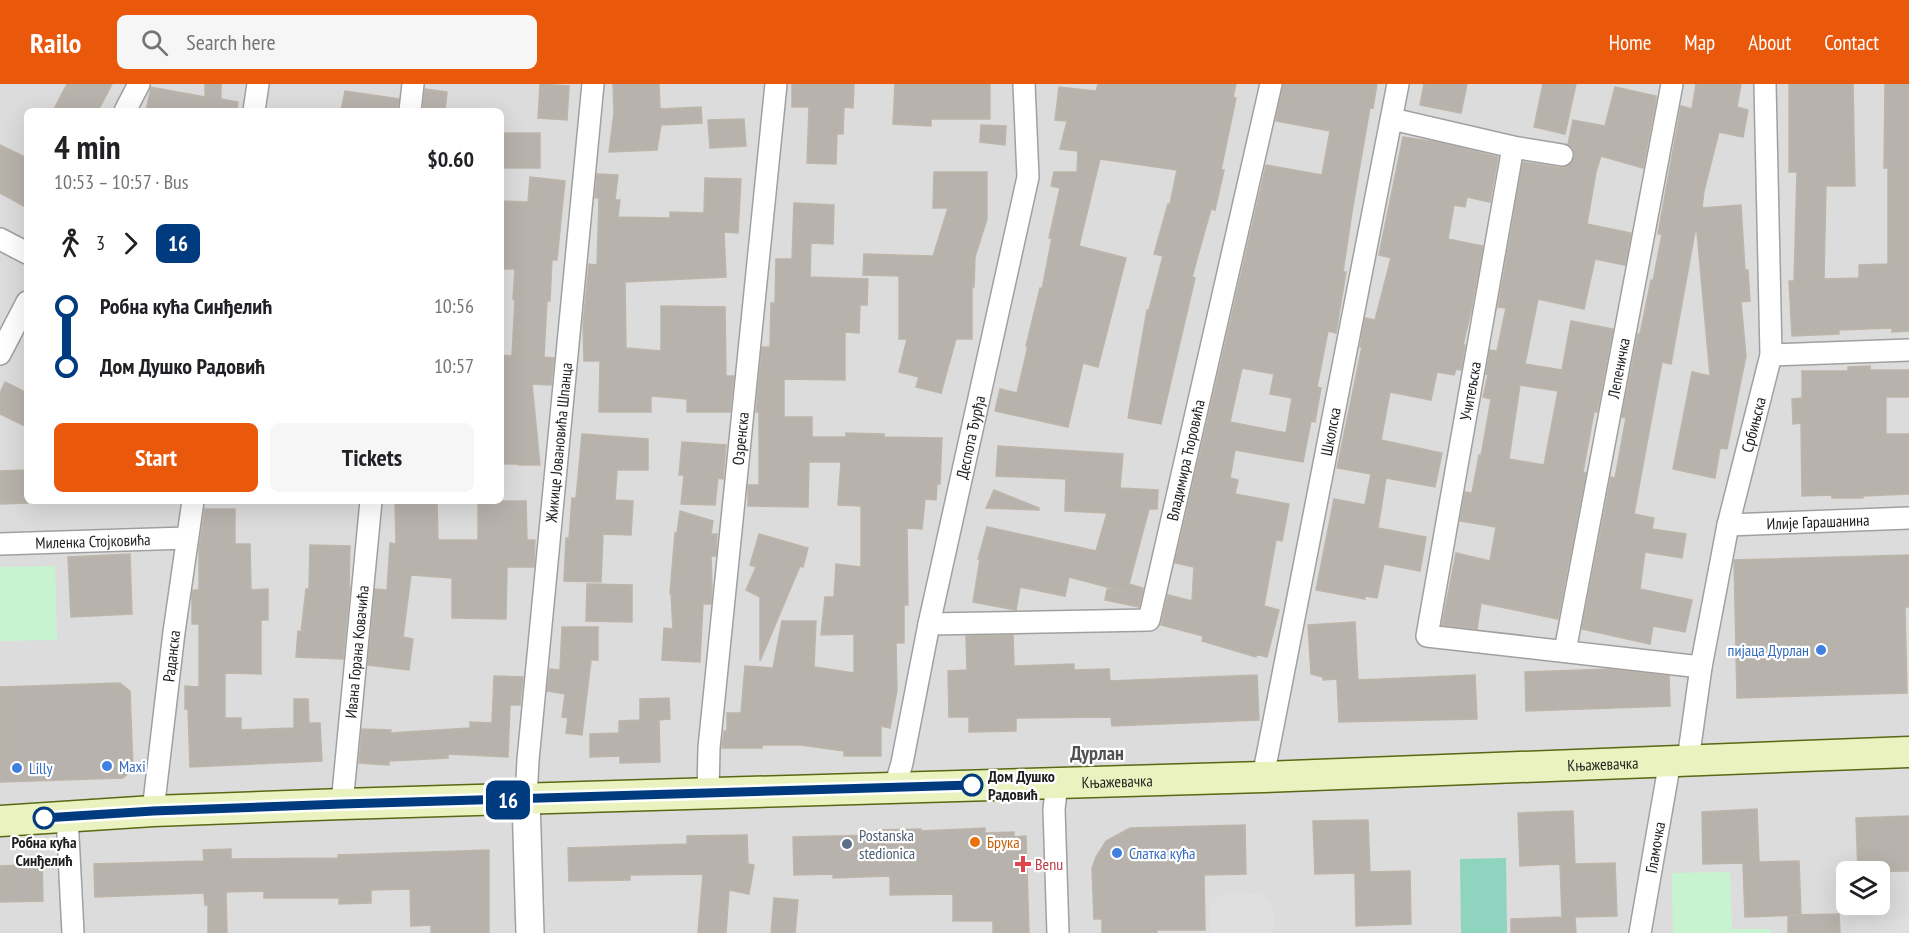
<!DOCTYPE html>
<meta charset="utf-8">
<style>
:root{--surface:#fff;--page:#f6f6f6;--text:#202124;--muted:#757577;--accent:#ea580c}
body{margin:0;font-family:"PT Sans Narrow",sans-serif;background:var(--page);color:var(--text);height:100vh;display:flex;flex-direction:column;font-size:22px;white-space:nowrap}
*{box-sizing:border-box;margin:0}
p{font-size:20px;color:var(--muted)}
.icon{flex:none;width:33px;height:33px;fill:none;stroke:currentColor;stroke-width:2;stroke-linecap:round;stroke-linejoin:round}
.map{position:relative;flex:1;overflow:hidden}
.panel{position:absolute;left:24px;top:24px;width:480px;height:396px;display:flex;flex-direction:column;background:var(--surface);border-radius:9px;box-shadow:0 6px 24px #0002}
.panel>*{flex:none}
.badge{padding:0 12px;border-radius:9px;font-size:21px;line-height:39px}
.buttons{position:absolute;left:1836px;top:777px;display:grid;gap:12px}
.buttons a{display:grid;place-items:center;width:54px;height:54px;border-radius:9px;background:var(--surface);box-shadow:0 6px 24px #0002;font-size:30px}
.map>.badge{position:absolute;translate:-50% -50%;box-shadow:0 0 0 3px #fff}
.legs{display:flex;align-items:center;gap:9px;height:66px;padding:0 30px;font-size:20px}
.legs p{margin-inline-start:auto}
.overview{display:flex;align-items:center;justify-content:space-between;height:102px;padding:0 30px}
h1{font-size:33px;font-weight:800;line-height:45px}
.action{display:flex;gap:12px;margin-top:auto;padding:12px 30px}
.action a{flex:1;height:69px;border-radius:9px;background:var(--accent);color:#fff;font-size:24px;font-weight:800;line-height:69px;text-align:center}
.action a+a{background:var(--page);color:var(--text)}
ul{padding:0 30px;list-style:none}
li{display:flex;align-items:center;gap:21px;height:60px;font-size:22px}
li i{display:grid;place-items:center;width:9px;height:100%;margin:0 8px;background:currentColor}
li i::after{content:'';width:15px;height:15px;margin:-8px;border:4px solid;border-radius:50%;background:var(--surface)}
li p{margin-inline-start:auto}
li:first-child i{background:linear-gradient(#0000 50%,currentColor 0)}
li:last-child i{background:linear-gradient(currentColor 50%,#0000 0)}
header{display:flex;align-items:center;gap:36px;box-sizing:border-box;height:84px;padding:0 30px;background:var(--accent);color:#fff}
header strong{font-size:28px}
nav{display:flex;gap:33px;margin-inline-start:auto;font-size:21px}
.search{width:420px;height:54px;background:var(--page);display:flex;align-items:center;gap:15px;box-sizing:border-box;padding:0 21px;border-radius:9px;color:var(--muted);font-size:22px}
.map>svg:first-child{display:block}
.residential{fill:#dddcdc;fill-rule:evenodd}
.park{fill:#c8f3d0}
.pitch{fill:#8ed4bf}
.parking{fill:#dfdfdf}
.building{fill:#b7b2ac;stroke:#beb5aa;stroke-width:1.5;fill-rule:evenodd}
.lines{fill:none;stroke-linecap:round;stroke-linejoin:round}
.minor-casing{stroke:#a0a0a0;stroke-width:24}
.tertiary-casing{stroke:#a0a0a0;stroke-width:30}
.secondary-casing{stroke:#576912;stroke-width:33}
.minor{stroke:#fff;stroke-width:21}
.tertiary{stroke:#fff;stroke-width:27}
.secondary{stroke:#eaf2c0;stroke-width:30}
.line-1-casing{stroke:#fff;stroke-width:14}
.line-1{stroke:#003b80;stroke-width:9}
.shop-dot{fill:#3f7fe0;stroke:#fff;stroke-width:2}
.stop-1-dot{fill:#fff;stroke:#003b80;stroke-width:3}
.food-dot{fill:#e8710a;stroke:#fff;stroke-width:2}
.service-dot{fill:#5c6f8a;stroke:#fff;stroke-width:2}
.health-dot{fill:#e0444e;stroke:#fff;stroke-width:2}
.labels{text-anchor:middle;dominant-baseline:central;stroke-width:4.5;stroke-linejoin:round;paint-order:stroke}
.street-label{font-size:16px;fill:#1f1f1f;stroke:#fff}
.shop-label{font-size:16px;fill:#366cbe;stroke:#fff;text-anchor:start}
.stop-label{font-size:16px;font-weight:bold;fill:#1f1f1f;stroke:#fff;text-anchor:start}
.service-label{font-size:16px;fill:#4e5e75;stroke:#fff;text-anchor:start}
.food-label{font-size:16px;fill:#c56008;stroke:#fff;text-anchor:start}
.health-label{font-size:16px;fill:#be3a42;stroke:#fff;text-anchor:start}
.quarter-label{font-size:20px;font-weight:bold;fill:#525252;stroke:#fff}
</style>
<header>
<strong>Railo</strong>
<div class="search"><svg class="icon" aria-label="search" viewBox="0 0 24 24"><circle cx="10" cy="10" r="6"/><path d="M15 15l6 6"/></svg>Search here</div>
<nav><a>Home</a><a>Map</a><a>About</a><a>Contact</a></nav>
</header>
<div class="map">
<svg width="1909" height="849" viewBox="0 0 1909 849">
<rect width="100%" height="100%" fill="#eeece6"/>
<path class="residential" d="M 0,0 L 1909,0 L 1909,849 L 0,849 ZM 27,27 L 501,27 L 501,417 L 27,417 ZM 1846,788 L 1880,788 L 1880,820 L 1846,820 Z"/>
<path class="park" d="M 55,482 L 57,556 L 0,557 L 0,483 Z
M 1730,788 L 1732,845 L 1770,845 L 1770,849 L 1673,849 L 1672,789 Z"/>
<path class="pitch" d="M 1506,774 L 1507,849 L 1461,849 L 1460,775 Z"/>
<path class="parking" d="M 1262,810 L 1273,822 L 1273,849 L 1210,849 L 1209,822 L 1222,811 Z
M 1909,834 L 1909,849 L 1856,849 L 1855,836 Z"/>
<path class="building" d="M 67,0 L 112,0 L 98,27 L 53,27 Z
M 205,0 L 221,0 L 221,15 L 238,18 L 237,27 L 146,27 L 151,3 L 205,13 Z
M 540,0 L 569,2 L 567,36 L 538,34 Z
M 613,0 L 659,0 L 660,25 L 701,23 L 702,39 L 661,41 L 657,66 L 609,68 L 614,29 Z
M 792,0 L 854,0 L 853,24 L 844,23 L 843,50 L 837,50 L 836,80 L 807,79 L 809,23 L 792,23 Z
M 895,0 L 990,0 L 990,35 L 931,35 L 931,42 L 893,40 Z
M 1098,0 L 1236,0 L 1233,13 L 1236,14 L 1221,86 L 1224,86 L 1215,126 L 1211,125 L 1192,193 L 1195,194 L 1161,340 L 1128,334 L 1147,226 L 1149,226 L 1163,172 L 1154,170 L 1168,120 L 1170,120 L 1177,86 L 1100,75 L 1079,162 L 1126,174 L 1098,283 L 1083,279 L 1068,343 L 995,327 L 1000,305 L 1017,309 L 1028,262 L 1026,262 L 1040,204 L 1042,205 L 1052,154 L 1049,154 L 1060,104 L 1051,102 L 1054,88 L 1077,88 L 1078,67 L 1060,65 L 1067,37 L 1055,36 L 1059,3 L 1096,7 Z
M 1283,0 L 1377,0 L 1373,24 L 1370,23 L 1352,128 L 1343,188 L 1346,188 L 1336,249 L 1328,247 L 1317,303 L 1321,304 L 1315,338 L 1311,337 L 1303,378 L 1235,366 L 1230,394 L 1238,396 L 1235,410 L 1289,420 L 1282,457 L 1276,456 L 1264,522 L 1279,526 L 1267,573 L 1256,570 L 1256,573 L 1202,557 L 1203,552 L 1161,541 L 1168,511 L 1192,517 L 1194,483 L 1175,479 L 1266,81 L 1322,91 L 1330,47 L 1276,37 ZM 1242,284 L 1274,290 L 1270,310 L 1292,314 L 1286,349 L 1230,338 Z
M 1424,0 L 1467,0 L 1461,29 L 1420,21 Z
M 1543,0 L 1576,0 L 1565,50 L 1534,43 Z
M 1696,0 L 1741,0 L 1737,23 L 1748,26 L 1743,53 L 1719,48 L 1704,107 L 1702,124 L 1741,121 L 1745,186 L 1748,186 L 1750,217 L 1741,218 L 1746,272 L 1727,365 L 1720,364 L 1715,394 L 1673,385 L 1692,288 L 1710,292 L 1697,148 L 1695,148 L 1671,280 L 1662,278 L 1634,430 L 1654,434 L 1652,445 L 1686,450 L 1682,474 L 1645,468 L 1640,505 L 1692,516 L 1685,548 L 1653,542 L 1650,560 L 1582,545 L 1611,393 L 1615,394 L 1626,334 L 1622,333 L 1638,250 L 1640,250 L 1651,196 L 1653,197 L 1662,150 L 1658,150 L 1681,22 L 1692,25 Z
M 1789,0 L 1853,0 L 1855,102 L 1826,102 L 1824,195 L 1859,194 L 1859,181 L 1888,180 L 1888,84 L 1884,84 L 1885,0 L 1909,0 L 1909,247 L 1892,248 L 1892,244 L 1839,246 L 1839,250 L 1792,252 L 1789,197 L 1794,197 L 1797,88 L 1789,88 Z
M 1615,3 L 1656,12 L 1656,16 L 1643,84 L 1601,72 L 1596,88 L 1587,140 L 1631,149 L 1625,181 L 1595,175 L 1584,225 L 1538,215 L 1525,280 L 1562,286 L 1571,237 L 1613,245 L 1597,328 L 1594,328 L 1583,388 L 1586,389 L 1558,535 L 1481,519 L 1477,545 L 1442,541 L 1456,469 L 1490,477 L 1496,443 L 1460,437 L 1465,408 L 1472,409 L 1479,371 L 1481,372 L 1491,315 L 1483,313 L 1488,291 L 1486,290 L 1490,266 L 1497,267 L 1506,224 L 1498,223 L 1523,78 L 1563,84 L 1571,79 L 1574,74 L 1574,67 L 1568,60 L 1573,36 L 1605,42 ZM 1520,301 L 1558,307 L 1544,381 L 1509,375 Z
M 425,5 L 447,8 L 445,27 L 423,27 Z
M 345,7 L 399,15 L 397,27 L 341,27 Z
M 744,35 L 746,62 L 710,64 L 708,36 Z
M 981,41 L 1006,42 L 1005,61 L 980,58 Z
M 502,49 L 540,49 L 540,84 L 502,84 Z
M 1403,53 L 1437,58 L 1498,73 L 1490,118 L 1467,113 L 1465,123 L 1454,121 L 1448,155 L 1483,162 L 1471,227 L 1463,261 L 1465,261 L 1461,286 L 1456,285 L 1454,291 L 1437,288 L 1431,316 L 1390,308 L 1381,356 L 1442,369 L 1435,403 L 1386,394 L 1378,444 L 1426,453 L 1420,487 L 1384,480 L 1377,514 L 1365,512 L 1365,515 L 1316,506 L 1334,415 L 1365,421 L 1371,390 L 1337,384 L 1362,263 L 1360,263 L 1365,234 L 1375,236 L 1391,174 L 1379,171 Z
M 0,61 L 27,74 L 27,124 L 0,109 Z
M 934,88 L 987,88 L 987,135 L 975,173 L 974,203 L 972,203 L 972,255 L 956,255 L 941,309 L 916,303 L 919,293 L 899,288 L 907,255 L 899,255 L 899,192 L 863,191 L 864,170 L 933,172 L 948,124 L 933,124 Z
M 597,90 L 618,91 L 615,116 L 620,116 L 618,133 L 670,134 L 670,128 L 704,129 L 705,94 L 741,95 L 738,149 L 724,148 L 726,193 L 625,198 L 626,264 L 661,267 L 661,222 L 725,223 L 726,292 L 734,292 L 730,328 L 687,328 L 687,315 L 651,312 L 651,328 L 599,328 L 600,277 L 584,277 L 583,240 L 589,180 L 597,181 L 599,114 L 595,114 Z
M 530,93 L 565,97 L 557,176 L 552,176 L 550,217 L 547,217 L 544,273 L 554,274 L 551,301 L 532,300 L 540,381 L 518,381 L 518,380 L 501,380 L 501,271 L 512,272 L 515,216 L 513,215 L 515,185 L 501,185 L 501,117 L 528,118 Z
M 794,119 L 834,121 L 833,160 L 811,159 L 810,193 L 868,195 L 867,221 L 860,221 L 859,249 L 845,248 L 845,296 L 784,295 L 784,333 L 812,333 L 812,353 L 846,353 L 846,349 L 884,350 L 884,353 L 942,354 L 940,400 L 937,400 L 936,416 L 925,415 L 922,445 L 907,444 L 908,521 L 904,521 L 904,559 L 896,559 L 897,606 L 890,644 L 881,642 L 881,672 L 844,672 L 844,667 L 801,661 L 762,661 L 762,664 L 722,664 L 724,647 L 727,647 L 727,629 L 741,629 L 745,582 L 773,584 L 782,537 L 816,537 L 814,583 L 854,589 L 854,550 L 821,551 L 825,513 L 834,513 L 836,480 L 861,483 L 861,422 L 838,421 L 841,378 L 809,378 L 808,423 L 748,422 L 748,401 L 759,401 L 759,328 L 756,328 L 762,263 L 770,263 L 771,219 L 775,219 L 776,175 L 792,175 Z
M 1870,282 L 1870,286 L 1909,286 L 1909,313 L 1886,313 L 1886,350 L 1909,350 L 1909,410 L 1863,412 L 1863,414 L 1832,414 L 1832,411 L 1802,412 L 1801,339 L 1793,340 L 1792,315 L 1802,314 L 1802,287 L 1848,287 L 1848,283 Z
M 5,298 L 27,309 L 27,343 L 0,330 L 0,309 Z
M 582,350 L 648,355 L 648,386 L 617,386 L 615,416 L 633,417 L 631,451 L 603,450 L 601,498 L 564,497 L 566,454 L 569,454 L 572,414 L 576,414 Z
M 682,358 L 726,361 L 723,395 L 718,394 L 715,421 L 681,420 L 684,391 L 679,391 Z
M 998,362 L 1123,370 L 1120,404 L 1158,406 L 1157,425 L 1149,425 L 1129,500 L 1143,504 L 1139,523 L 1105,516 L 1107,505 L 1126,508 L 1069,493 L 1065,512 L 1020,503 L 1016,526 L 973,518 L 980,475 L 978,475 L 987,443 L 1096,467 L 1107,429 L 1065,427 L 1066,395 L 996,392 Z
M 26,386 L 27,419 L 0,420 L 0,387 Z
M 994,406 L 1039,424 L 1039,426 L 986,424 Z
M 395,417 L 437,417 L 438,456 L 478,456 L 478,417 L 526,417 L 527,456 L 535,456 L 534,483 L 507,483 L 506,535 L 452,534 L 452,494 L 411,491 L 403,553 L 413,555 L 409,586 L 368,581 L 375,505 L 387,506 L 390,459 L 396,460 Z
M 205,425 L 235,425 L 235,460 L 250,460 L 251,506 L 268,505 L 268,536 L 261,536 L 261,590 L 225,589 L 225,634 L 241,634 L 241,646 L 294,644 L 294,615 L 308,615 L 309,639 L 320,639 L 322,677 L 190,683 L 188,625 L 185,625 L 185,602 L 199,603 L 199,540 L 192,540 L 192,512 L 193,506 L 199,506 L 199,464 Z
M 680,427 L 713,437 L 711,450 L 717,450 L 716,472 L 711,472 L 712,504 L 711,520 L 703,520 L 700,578 L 662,576 L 664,544 L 673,545 L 671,509 L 670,509 L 675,449 L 677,449 Z
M 759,450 L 808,464 L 803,483 L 800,482 L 760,577 L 760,513 L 746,506 L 756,483 L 750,481 Z
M 310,461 L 350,462 L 349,502 L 350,502 L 343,575 L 296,573 L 298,547 L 301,548 L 306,505 L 309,505 Z
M 130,470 L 132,530 L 71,533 L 68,473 Z
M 1909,471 L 1909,523 L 1905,523 L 1907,609 L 1737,614 L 1734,476 Z
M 587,500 L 632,501 L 632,538 L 586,537 Z
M 1355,538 L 1358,596 L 1475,591 L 1477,635 L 1339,638 L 1337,595 L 1323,596 L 1323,593 L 1311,590 L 1308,541 Z
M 562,543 L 598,543 L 598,576 L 591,576 L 582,651 L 566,649 L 568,634 L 562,633 L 565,610 L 547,607 L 550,585 L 560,586 Z
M 1013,551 L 1014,582 L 1074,580 L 1074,586 L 1109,585 L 1110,597 L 1257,591 L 1259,636 L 1112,642 L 1111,633 L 1016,634 L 1016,647 L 969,648 L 969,633 L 949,633 L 948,587 L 967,586 L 966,552 Z
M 1610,585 L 1669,592 L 1670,622 L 1526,627 L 1525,588 Z
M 494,592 L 523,593 L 520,621 L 510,621 L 508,673 L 448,670 L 448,674 L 389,677 L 389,681 L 359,679 L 362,645 L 391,646 L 390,649 L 470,644 L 470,638 L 492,639 Z
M 120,599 L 130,607 L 133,685 L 123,694 L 0,698 L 0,603 Z
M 669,614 L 670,635 L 659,636 L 660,678 L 620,679 L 620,672 L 590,673 L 590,650 L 619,649 L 619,637 L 640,636 L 640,615 Z
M 1757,725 L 1759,778 L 1799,777 L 1801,831 L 1745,833 L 1743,779 L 1703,780 L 1702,728 Z
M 1573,727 L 1575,780 L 1615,779 L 1617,832 L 1575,833 L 1576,849 L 1511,849 L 1511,835 L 1562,833 L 1560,780 L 1520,782 L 1518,729 Z
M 1909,732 L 1909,787 L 1858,788 L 1856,734 Z
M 1368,736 L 1370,788 L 1410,787 L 1411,840 L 1356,842 L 1355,789 L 1315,790 L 1313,737 Z
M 1245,741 L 1246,790 L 1204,791 L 1205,846 L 1157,846 L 1157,849 L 1102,849 L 1102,835 L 1094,835 L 1092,784 L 1096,773 L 1106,757 L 1130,744 Z
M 985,744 L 985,749 L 1014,748 L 1014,753 L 1026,752 L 1029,849 L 993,849 L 993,837 L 953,837 L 953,810 L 890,811 L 890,792 L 833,794 L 833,790 L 794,791 L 793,753 L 877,751 L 877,746 L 921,745 L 921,747 Z
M 747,751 L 748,780 L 754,781 L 749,810 L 729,806 L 726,849 L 698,849 L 703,790 L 630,791 L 630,796 L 569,797 L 568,764 L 687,760 L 687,752 Z
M 231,765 L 231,775 L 338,774 L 338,771 L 489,766 L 489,849 L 431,849 L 431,841 L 411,842 L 410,805 L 371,806 L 371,819 L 339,820 L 339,814 L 264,814 L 264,807 L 226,808 L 227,849 L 208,849 L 208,821 L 205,821 L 204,809 L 95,813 L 94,780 L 204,777 L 203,766 Z
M 42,780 L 43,817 L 0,818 L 0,782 Z
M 774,814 L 798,816 L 795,849 L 771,849 Z
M 1839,830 L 1840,849 L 1788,849 L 1788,831 Z"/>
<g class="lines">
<g class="minor-casing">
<g id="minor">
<path d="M 125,27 L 139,0"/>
<path d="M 254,27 L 258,0"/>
<path d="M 410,27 L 413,0"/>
<path d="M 1392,35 L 1513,63 L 1562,71"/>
<path d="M 1513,63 L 1427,552 L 1701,583"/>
<path d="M 0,155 L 27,169"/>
<path d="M 0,270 L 27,218"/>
<path d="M 1771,271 L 1909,266"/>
<path id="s1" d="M 1728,441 L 1909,434"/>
<path id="s2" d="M 0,460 L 186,454"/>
<path id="s3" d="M 929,540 L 1149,536 L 1271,0"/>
<path id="s4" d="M 1565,567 L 1672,0"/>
<path id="s5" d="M 1688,676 L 1701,583 L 1728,441 L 1771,271 L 1765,0"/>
<path id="s6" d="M 1263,693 L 1398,0"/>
<path d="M 1057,699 L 1054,725 L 1058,849"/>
<path id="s7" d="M 895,703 L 902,679 L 929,540 L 1028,93 L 1024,0"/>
<path id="s8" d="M 708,710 L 709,664 L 776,0"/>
<path id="s9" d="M 526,715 L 528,676 L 593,0"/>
<path id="s10" d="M 342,720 L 371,417"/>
<path id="s11" d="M 153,727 L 174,548 L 193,417"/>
<path d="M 67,732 L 73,849"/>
<path id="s12" d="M 1640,849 L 1670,677"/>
</g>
</g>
<g class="tertiary-casing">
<path id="tertiary" d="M 526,715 L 530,849"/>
</g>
<g class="secondary-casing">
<g id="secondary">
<path id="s13" d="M 0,737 L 153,727 L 342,720 L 1263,693 L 1909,668"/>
</g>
</g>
<use href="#minor" class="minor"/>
<use href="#tertiary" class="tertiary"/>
<use href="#secondary" class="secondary"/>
</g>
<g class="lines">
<g class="line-1-casing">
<path id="line-1" d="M 44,734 L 153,727 L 342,720 L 972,701"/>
</g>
<use href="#line-1" class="line-1"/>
</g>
<g class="shop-dot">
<circle cx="1821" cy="566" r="6"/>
<circle cx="107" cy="682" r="6"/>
<circle cx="17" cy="684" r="6"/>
<circle cx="1117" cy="769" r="6"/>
</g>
<g class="stop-1-dot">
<circle cx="972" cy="701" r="10"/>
<circle cx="44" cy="734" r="10"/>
</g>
<circle class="food-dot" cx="975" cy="758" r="6"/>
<circle class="service-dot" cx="847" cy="760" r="6"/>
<path class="health-dot" d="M1020 771h6v6h6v6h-6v6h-6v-6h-6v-6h6z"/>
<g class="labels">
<g class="street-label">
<text stroke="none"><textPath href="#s4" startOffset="288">Лепеничка</textPath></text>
<text transform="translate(1470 307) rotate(-80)">Учитељска</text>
<text stroke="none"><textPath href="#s5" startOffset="342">Србињска</textPath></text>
<text stroke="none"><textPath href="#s6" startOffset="352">Школска</textPath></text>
<text stroke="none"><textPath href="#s7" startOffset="358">Деспота Ђурђа</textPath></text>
<text stroke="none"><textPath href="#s8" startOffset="357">Озренска</textPath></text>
<text stroke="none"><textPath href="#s9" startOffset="358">Жикице Јовановића Шпанца</textPath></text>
<text stroke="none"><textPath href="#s3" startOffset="384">Владимира Ћоровића</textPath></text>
<text stroke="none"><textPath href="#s1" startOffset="90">Илије Гарашанина</textPath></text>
<text stroke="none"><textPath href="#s2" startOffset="93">Миленка Стојковића</textPath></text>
<text stroke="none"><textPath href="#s10" startOffset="153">Ивана Горана Ковачића</textPath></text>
<text stroke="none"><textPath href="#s11" startOffset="156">Раданска</textPath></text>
<text stroke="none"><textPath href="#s13" startOffset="1604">Књажевачка</textPath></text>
<text stroke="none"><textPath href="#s13" startOffset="1118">Књажевачка</textPath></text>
<text stroke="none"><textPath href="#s12" startOffset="87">Гламочка</textPath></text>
</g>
<g class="shop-label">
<text x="1809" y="566" text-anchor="end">пијаца Дурлан</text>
<text x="119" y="682">Maxi</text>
<text x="29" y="684">Lilly</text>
<text x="1129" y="769">Слатка кућа</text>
</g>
<g class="stop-label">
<text x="988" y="692">Дом Душко<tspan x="988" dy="18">Радовић</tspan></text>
<text x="44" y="758" text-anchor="middle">Робна кућа<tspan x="44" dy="18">Синђелић</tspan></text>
</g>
<g class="service-label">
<text x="859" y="751">Postanska<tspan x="859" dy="18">stedionica</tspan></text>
</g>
<g class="food-label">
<text x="987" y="758">Брука</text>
</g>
<g class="health-label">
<text x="1035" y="780">Benu</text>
</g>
<g class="quarter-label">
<text x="1097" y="669">Дурлан</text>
</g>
</g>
</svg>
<div class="buttons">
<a><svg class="icon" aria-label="layers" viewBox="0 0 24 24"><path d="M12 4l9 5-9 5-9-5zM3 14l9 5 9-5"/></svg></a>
</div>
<b class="badge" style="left:508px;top:716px;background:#003b80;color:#fff">16</b>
<section class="panel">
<div class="overview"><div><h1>4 min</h1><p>10:53 – 10:57 · Bus</p></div><b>$0.60</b></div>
<div class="legs"><svg class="icon" aria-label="walk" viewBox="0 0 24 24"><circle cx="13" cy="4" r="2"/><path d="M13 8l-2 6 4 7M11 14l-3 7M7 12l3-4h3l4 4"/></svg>3<svg class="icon" aria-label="forward" viewBox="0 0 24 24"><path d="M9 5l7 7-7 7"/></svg><b class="badge" style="background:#003b80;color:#fff">16</b></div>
<ul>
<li><i style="color:#003b80"></i><b>Робна кућа Синђелић</b><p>10:56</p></li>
<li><i style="color:#003b80"></i><b>Дом Душко Радовић</b><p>10:57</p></li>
</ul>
<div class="action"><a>Start</a><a>Tickets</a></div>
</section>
</div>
